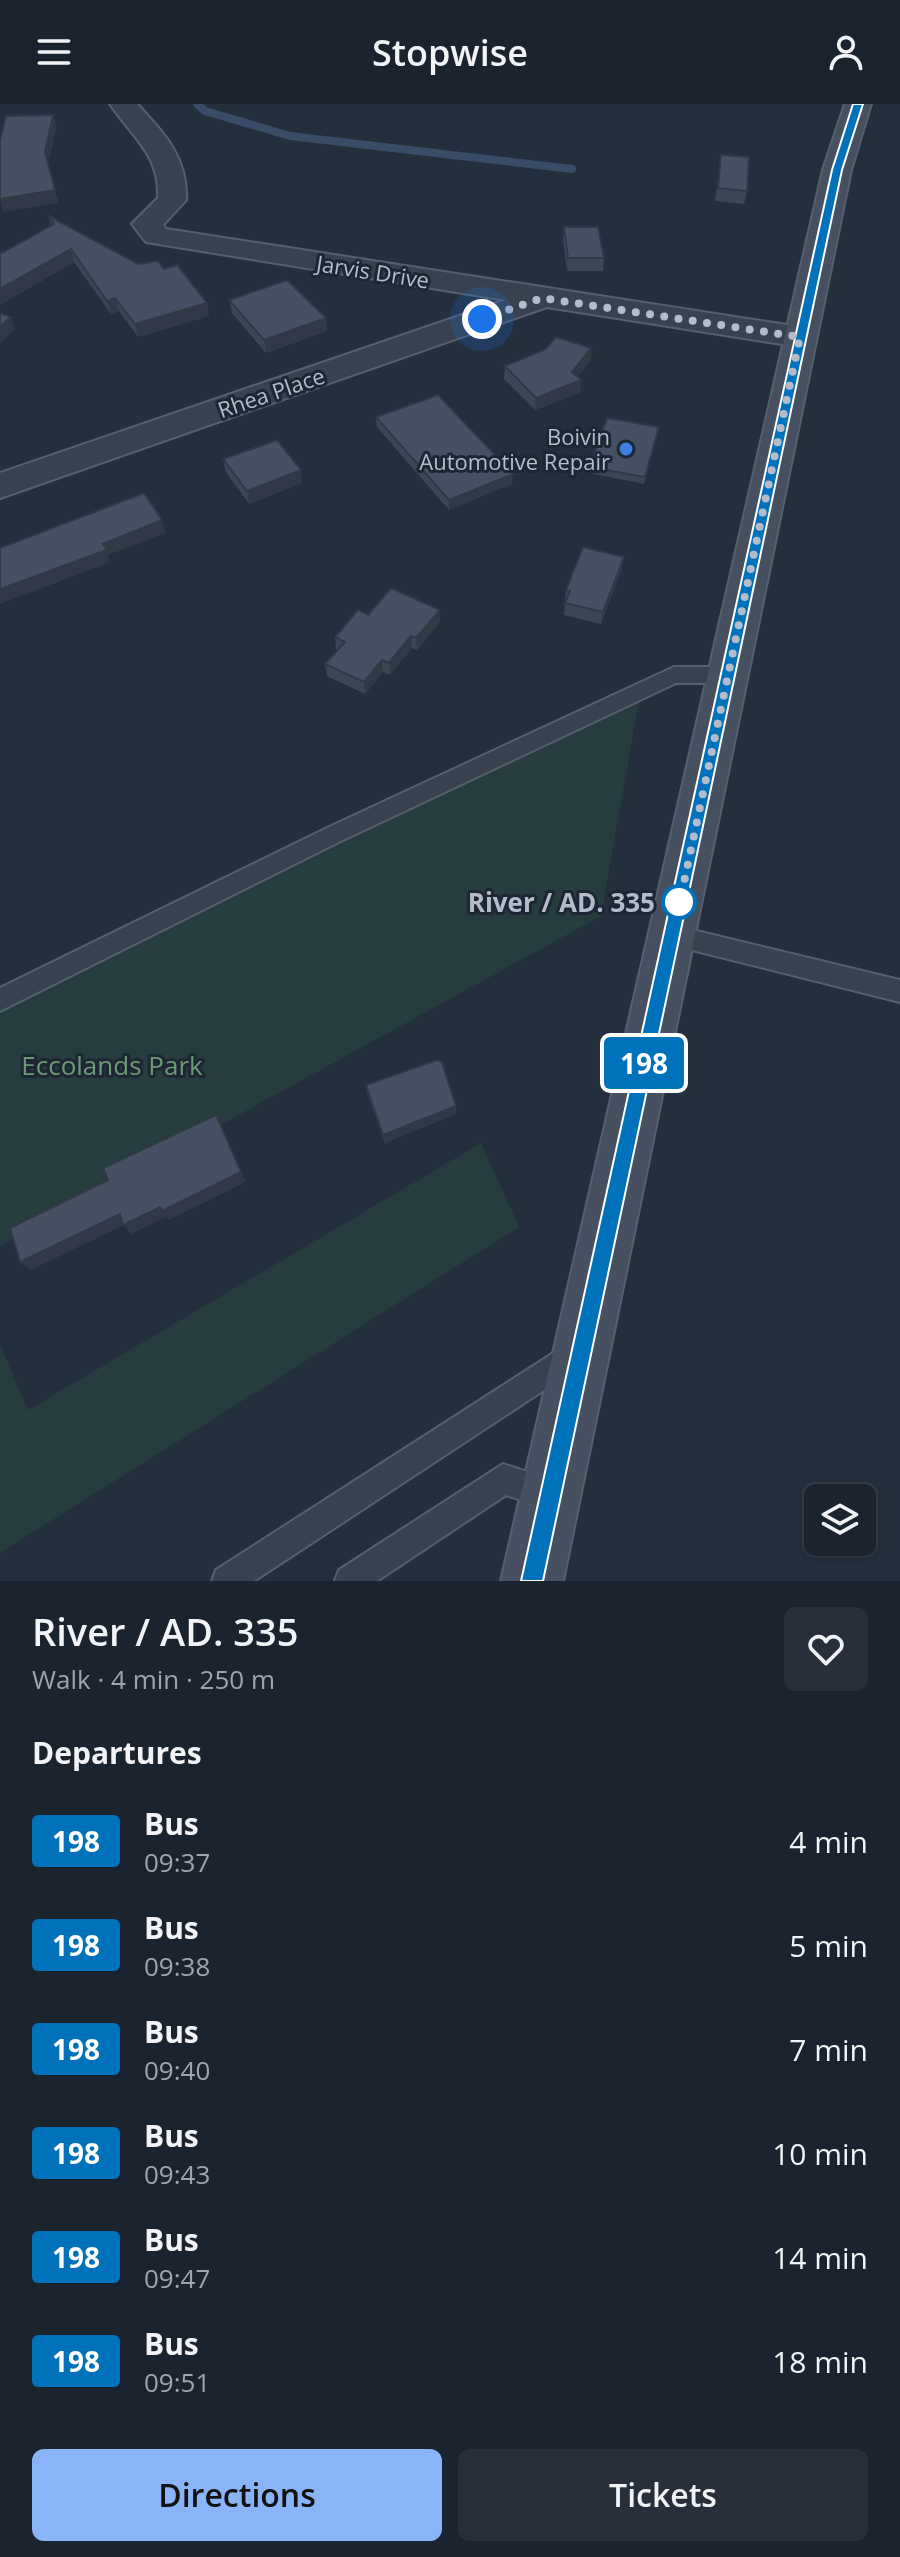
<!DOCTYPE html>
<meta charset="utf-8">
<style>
:root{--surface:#1b232e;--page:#282f3a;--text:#f1f3f6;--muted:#a0a4aa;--line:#39404a;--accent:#8ab4f8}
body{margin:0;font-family:"Open Sans",sans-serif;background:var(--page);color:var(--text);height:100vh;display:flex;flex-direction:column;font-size:30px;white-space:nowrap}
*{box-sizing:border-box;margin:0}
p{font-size:26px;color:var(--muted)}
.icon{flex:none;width:44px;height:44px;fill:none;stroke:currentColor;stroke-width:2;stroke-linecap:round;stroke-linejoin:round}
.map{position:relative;height:1477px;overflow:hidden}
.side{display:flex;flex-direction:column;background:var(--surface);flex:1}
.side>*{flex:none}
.badge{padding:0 16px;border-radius:6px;font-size:28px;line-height:52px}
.fabs{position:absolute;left:804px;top:1380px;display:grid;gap:16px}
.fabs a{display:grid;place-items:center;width:72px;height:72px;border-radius:12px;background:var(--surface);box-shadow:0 2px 6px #0004,0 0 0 2px var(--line);font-size:40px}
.you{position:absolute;width:40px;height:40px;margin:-20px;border:6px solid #fff;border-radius:50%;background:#1a73e8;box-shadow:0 0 0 12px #1a73e833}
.map>.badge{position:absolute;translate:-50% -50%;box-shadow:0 0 0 4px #fff}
h2{padding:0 32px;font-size:30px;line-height:72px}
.round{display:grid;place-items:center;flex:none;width:84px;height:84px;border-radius:12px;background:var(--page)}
.headline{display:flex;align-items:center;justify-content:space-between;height:136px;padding:0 32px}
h1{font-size:38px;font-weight:600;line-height:60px}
.primary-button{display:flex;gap:16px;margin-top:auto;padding:16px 32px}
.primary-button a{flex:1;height:92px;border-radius:12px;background:var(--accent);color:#111;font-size:32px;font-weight:600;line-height:92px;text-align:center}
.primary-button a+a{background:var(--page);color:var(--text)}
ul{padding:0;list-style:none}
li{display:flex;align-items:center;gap:24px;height:104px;padding:0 32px}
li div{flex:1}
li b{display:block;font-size:30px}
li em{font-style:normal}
li .badge{min-width:88px;font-weight:700;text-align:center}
header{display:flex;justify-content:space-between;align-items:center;height:104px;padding:0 32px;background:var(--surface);font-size:36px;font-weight:600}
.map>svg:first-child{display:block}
.green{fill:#263c3f}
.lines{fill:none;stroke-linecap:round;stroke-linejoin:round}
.stream{stroke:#394c67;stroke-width:8}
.service-casing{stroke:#565f6c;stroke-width:4}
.minor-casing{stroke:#565f6c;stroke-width:4}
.secondary-casing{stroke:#565f6c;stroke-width:4}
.service{fill:#38414e;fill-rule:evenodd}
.minor{fill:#38414e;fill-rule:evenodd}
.secondary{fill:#465061;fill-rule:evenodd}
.wall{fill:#3b4654}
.shaded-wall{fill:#303945}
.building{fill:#455162;stroke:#303945;stroke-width:2}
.line{fill:#0072bc;stroke:#fff;stroke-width:2}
.walk{stroke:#b4bcc9;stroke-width:8;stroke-dasharray:0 14.4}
.shop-dot{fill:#3f7fe0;stroke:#1d2633;stroke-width:3}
.stop-dot{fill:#fff;stroke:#0072bc;stroke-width:4}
.labels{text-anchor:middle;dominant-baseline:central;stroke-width:6;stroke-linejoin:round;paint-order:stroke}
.far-street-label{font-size:22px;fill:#b4bcc9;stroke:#1d2633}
.far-poi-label{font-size:22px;fill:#b4bcc9;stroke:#1d2633;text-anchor:end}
.stop-label{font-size:26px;font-weight:bold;fill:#b4bcc9;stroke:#1d2633;text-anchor:end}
.park-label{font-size:26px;fill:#6b9a76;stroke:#1d2633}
</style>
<header><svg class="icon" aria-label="menu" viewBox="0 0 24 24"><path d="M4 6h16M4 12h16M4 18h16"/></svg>Stopwise<svg class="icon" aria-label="person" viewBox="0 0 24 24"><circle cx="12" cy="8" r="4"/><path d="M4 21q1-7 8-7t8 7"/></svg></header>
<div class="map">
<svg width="900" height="1477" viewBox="0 0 900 1477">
<rect width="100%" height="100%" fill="#242f3e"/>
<path class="green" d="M 639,596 L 601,812 L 0,1142 L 0,900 Z
M 481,1039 L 519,1123 L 0,1449 L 0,1240 L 28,1306 Z"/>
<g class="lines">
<path class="stream" d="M 197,0 L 205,7 L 290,32 L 572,65"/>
<g class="service-casing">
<path id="service" d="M 674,563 L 728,563 L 738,571 L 728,579 L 676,579 L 343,736 L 0,907 L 0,884 L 327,724 Z
M 672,821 L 900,876 L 900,898 L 672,841 L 664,838 L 660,831 L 664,824 Z
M 572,1237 L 582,1241 L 586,1251 L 582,1261 L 254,1477 L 212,1477 L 216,1466 Z
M 503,1360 L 561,1379 L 565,1390 L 561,1401 L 550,1405 L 506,1391 L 377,1477 L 335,1477 L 339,1466 Z"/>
</g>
<g class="minor-casing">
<path id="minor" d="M 110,0 L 137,0 C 164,29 188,54 186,96 L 163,121 L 166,125 L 800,223 L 811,226 L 816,233 L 811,240 L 800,243 L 547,203 L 0,394 L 0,369 L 506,196 L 146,138 L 132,120 L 158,94 C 160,50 132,33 110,0 Z"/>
</g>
<g class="secondary-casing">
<path id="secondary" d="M 845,0 L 871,0 L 851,66 L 563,1477 L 501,1477 L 823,66 Z"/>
</g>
<use href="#service" class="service"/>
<use href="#minor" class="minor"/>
<use href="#secondary" class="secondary"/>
</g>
<path class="wall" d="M 721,51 L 747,87 L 744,100 L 715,97 Z
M 49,112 L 138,160 L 164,165 L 209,212 L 138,233 L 119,207 L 111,210 L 74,158 L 0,201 L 0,150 L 51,122 Z
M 564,123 L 604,154 L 603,167 L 567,167 L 563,136 Z
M 229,196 L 326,214 L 327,227 L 266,249 L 232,209 Z
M 591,244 L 590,257 L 577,273 L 581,276 L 580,289 L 535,306 L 504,275 L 505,262 Z
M 376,313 L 512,380 L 449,406 L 377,323 Z
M 659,323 L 644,380 L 590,369 L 590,363 Z
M 223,355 L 302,379 L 249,400 L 226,368 Z
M 622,465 L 601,520 L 564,511 L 566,486 Z
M 440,506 L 440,518 L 417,546 L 412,544 L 390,571 L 383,568 L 365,590 L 327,572 L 325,560 L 338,546 L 336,545 L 335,533 L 368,511 Z
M 366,981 L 456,1002 L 456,1010 L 385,1039 L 367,989 Z"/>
<path class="shaded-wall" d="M 53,11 L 57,23 L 48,60 L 45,48 Z
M 55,86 L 59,99 L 3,108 L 0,95 Z
M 71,145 L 74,158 L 0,201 L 0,185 Z
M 115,194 L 119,207 L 111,210 L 107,197 Z
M 207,199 L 209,212 L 138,233 L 135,220 Z
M 11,213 L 15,226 L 0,239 L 0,222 Z
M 326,214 L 327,227 L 266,249 L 264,236 Z
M 591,244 L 590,257 L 572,280 L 581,276 L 580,289 L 535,306 L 536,294 Z
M 301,366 L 302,379 L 249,400 L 247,387 Z
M 513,370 L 512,380 L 449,406 L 449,396 Z
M 162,416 L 166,429 L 108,451 L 111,458 L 0,500 L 0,485 L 103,440 Z
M 624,453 L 622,465 L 601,520 L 603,508 Z
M 440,506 L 440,518 L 417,546 L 416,534 Z
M 411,532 L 412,544 L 390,571 L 389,559 Z
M 382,556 L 383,568 L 365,590 L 364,578 Z
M 456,1002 L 456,1010 L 385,1039 L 383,1031 Z
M 216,1011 L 246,1078 L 169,1116 L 166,1113 L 131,1130 L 124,1121 L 31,1166 L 20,1158 Z"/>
<path class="building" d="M 53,11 L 45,48 L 55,86 L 0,95 L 0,36 L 6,12 Z
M 721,51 L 749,53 L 747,87 L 718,84 Z
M 49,112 L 138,160 L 158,157 L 164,165 L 177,161 L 207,199 L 135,220 L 115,194 L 107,197 L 71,145 L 0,185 L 0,150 L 54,120 Z
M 564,123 L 598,123 L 604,154 L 568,154 Z
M 287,176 L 326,214 L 264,236 L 229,196 Z
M 0,209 L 11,213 L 0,222 Z
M 556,233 L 591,244 L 572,268 L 581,276 L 536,294 L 505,262 L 546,245 Z
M 438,291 L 513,370 L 449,396 L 376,313 Z
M 607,314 L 659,323 L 645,373 L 590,363 Z
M 277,336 L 301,366 L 247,387 L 223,355 Z
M 144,389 L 162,416 L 103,440 L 107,446 L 0,485 L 0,444 Z
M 583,443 L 624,453 L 603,508 L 565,499 L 570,487 L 566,486 Z
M 391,484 L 440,506 L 416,534 L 411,532 L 389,559 L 382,556 L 364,578 L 325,560 L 345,538 L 335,533 L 358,506 L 368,511 Z
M 437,956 L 442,958 L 456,1002 L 383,1031 L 366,981 Z
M 216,1011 L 241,1068 L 162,1107 L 160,1103 L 123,1121 L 120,1110 L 20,1158 L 10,1124 L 108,1076 L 103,1064 Z"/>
<path class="line" d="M 853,0 L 863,0 L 842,66 L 543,1477 L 521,1477 L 832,66 Z"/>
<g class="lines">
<path class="walk" d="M 482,215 L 542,194 L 800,233 L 679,802 L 679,798"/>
</g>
<circle class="shop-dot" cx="626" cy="345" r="8"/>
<circle class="stop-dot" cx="679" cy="798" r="16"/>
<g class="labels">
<g class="far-street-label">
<text transform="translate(373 167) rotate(9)">Jarvis Drive</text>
<text transform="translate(271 288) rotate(-19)">Rhea Place</text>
</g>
<g class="far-poi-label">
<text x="610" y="332">Boivin<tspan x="610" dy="25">Automotive Repair</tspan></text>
</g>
<g class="stop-label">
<text x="655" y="798">River / AD. 335</text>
</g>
<g class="park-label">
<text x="112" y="961">Eccolands Park</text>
</g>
</g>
</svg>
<div class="fabs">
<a><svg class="icon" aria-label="layers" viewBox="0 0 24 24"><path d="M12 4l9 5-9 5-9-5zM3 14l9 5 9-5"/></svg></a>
</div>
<div class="you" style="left:482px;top:215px"></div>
<b class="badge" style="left:644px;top:959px;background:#0072bc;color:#fff">198</b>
</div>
<section class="side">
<div class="headline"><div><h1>River / AD. 335</h1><p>Walk · 4 min · 250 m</p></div><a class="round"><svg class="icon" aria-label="heart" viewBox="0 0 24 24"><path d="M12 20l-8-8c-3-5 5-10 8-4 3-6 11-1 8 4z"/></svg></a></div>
<h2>Departures</h2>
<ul>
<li><span class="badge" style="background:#0072bc;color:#fff">198</span><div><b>Bus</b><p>09:37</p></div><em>4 min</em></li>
<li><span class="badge" style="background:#0072bc;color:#fff">198</span><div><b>Bus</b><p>09:38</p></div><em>5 min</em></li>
<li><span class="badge" style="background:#0072bc;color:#fff">198</span><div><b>Bus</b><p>09:40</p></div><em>7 min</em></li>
<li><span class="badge" style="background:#0072bc;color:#fff">198</span><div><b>Bus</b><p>09:43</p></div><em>10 min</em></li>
<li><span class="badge" style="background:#0072bc;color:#fff">198</span><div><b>Bus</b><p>09:47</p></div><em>14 min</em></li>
<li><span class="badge" style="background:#0072bc;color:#fff">198</span><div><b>Bus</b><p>09:51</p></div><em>18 min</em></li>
</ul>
<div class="primary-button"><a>Directions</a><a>Tickets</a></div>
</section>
